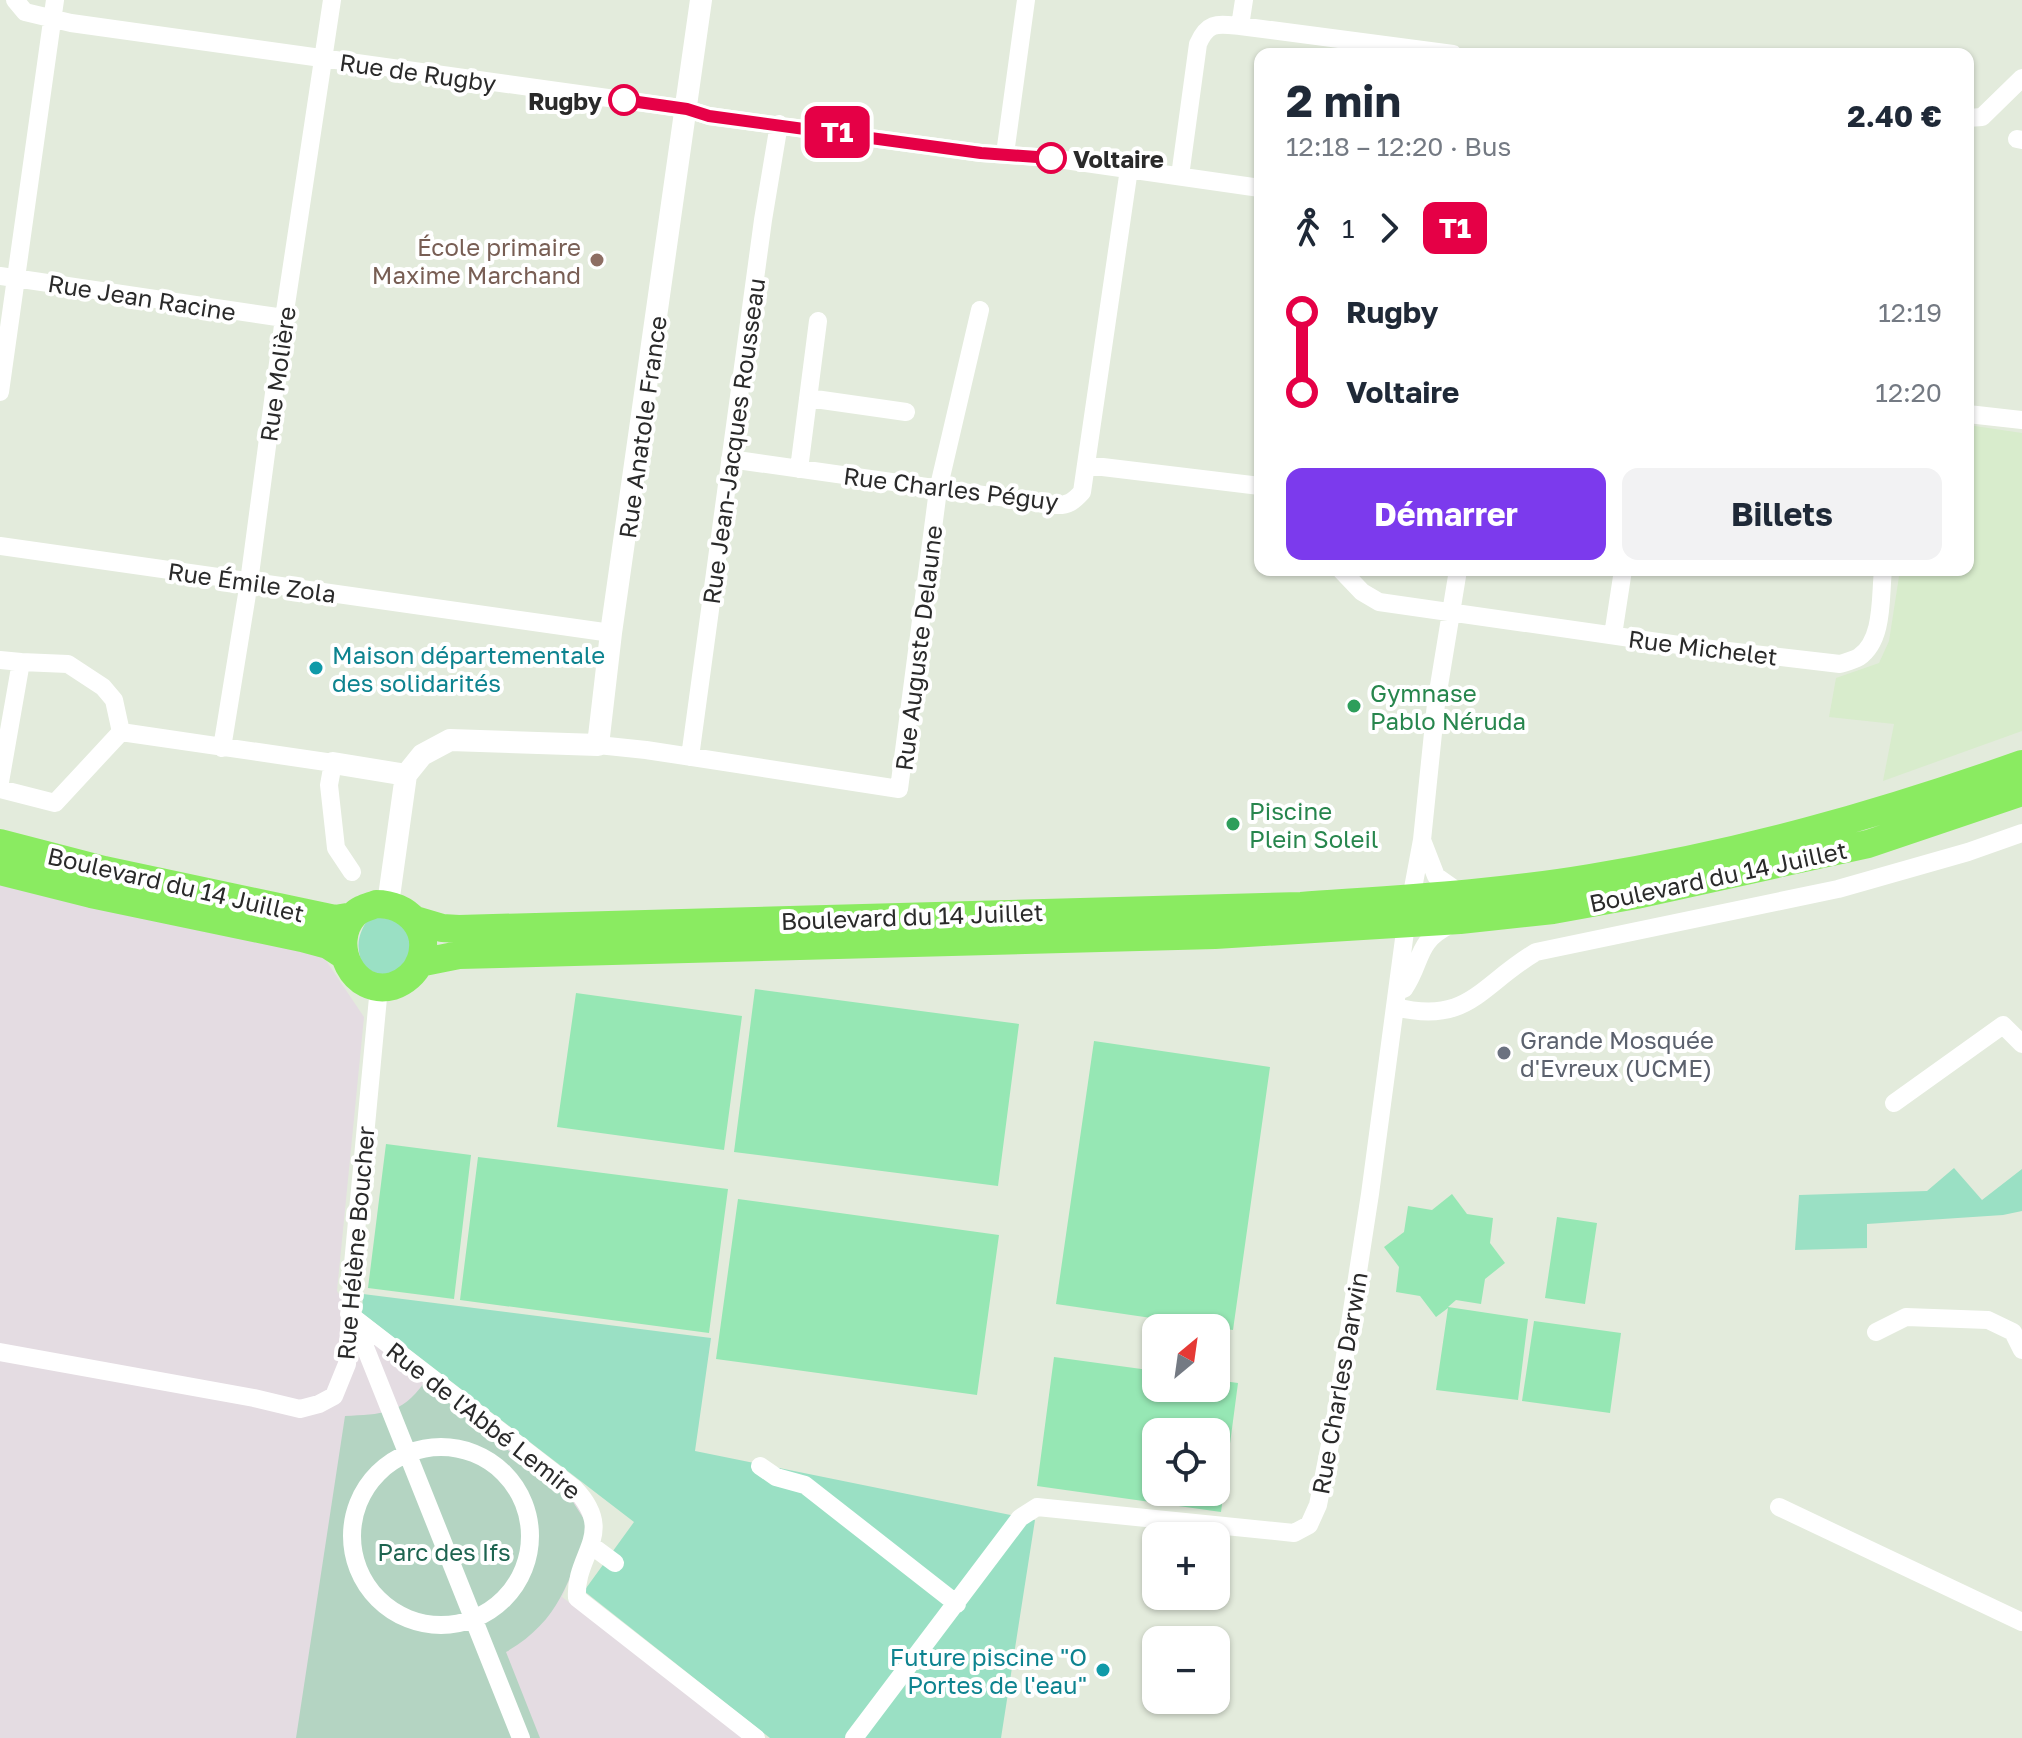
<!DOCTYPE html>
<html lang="fr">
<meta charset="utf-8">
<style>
:root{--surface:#fff;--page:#f2f2f3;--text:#1f2937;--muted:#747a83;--accent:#7c3aed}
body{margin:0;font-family:"Golos Text",sans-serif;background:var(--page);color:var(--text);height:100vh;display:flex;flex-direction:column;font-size:30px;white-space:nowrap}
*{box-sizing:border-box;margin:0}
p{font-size:26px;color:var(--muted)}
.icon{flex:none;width:44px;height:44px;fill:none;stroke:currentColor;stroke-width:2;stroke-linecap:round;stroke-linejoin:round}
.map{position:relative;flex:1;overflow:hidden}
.panel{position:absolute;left:1254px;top:48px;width:720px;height:528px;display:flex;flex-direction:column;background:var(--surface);border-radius:16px;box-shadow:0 2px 6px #0004}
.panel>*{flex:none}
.badge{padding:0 16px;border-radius:12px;font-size:28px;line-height:52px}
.needle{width:52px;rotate:29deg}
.buttons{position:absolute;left:1142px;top:1314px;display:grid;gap:16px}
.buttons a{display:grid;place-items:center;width:88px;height:88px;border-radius:16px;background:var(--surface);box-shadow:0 2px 6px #0004;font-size:40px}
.map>.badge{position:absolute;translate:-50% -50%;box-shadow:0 0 0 4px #fff}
.legs{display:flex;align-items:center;gap:12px;height:88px;padding:0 32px;font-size:26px}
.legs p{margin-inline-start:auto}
.headline{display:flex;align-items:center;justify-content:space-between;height:136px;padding:0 32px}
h1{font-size:44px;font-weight:700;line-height:60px}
.cta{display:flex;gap:16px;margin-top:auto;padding:16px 32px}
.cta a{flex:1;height:92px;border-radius:16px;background:var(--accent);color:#fff;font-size:32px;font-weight:700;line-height:92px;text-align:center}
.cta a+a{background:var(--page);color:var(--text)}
ul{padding:0 32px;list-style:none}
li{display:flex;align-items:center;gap:28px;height:80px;font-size:30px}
li i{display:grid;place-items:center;width:12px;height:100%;margin:0 10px;background:currentColor}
li i::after{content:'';width:20px;height:20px;margin:-10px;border:6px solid;border-radius:50%;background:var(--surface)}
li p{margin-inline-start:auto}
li:first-child i{background:linear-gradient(#0000 50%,currentColor 0)}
li:last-child i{background:linear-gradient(currentColor 50%,#0000 0)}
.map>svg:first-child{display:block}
.industrial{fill:#e4dce2}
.education{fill:#d8eccc}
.green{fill:#9ae0c4}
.cemetery{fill:#b4d4c2}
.pitch{fill:#96e7b4;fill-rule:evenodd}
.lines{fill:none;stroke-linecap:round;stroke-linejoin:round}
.minor{stroke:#fff;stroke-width:18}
.tertiary{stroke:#fff;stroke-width:22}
.primary{stroke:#8aeb61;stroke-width:28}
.line-1-casing{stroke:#fff;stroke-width:18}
.line-1{stroke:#e50046;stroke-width:12}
.stop-1-dot{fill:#fff;stroke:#e50046;stroke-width:4}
.education-dot{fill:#8d6e63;stroke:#fff;stroke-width:3}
.culture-dot{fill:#0f9aa8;stroke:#fff;stroke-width:3}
.leisure-dot{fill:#2e9e5b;stroke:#fff;stroke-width:3}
.worship-dot{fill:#6b7280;stroke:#fff;stroke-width:3}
.labels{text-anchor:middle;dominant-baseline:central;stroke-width:8;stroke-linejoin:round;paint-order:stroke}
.street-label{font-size:24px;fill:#2a2a2a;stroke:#fff}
.stop-label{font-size:24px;font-weight:bold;fill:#2a2a2a;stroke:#fff;text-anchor:end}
.education-label{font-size:24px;fill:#785e54;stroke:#fff;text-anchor:end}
.culture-label{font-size:24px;fill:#0d838f;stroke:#fff;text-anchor:start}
.leisure-label{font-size:24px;fill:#27864d;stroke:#fff;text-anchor:start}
.worship-label{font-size:24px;fill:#5b616d;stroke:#fff;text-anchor:start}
.park-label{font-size:24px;fill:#1d6450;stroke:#fff}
</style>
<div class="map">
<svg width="2022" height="1738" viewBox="0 0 2022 1738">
<rect width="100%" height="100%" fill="#e3ebdc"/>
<path class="industrial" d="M 0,879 L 323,956 L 364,1017 L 337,1291 L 364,1333 L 572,1495 L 587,1521 L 584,1544 L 562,1597 L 751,1738 L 0,1738 Z"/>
<path class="education" d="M 1968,425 L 2022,433 L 2022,731 L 1883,781 L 1894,724 L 1829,717 L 1836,678 L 1879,663 L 1889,641 L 1900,570 L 1968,570 Z"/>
<path class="green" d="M 370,916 L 409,922 L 411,961 L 388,978 L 364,968 C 355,947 357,935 370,916 Z
M 1954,1168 L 1982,1200 L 2022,1169 L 2022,1211 L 2003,1215 L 1867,1224 L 1867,1248 L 1795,1250 L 1799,1195 L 1927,1191 Z
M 363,1294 L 711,1338 L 695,1451 L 1035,1520 L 1001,1738 L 770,1738 L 584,1591 L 634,1522 L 362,1313 Z"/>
<path class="cemetery" d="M 424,1383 L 573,1502 L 589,1527 C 568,1582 560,1621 506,1652 L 540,1738 L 296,1738 L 345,1416 C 381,1414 401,1415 424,1383 Z"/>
<path class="pitch" d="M 755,989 L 1019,1024 L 998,1186 L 734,1152 Z
M 576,993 L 742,1016 L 724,1150 L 557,1127 Z
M 1094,1041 L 1270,1067 L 1233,1330 L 1056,1304 Z
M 386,1144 L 471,1155 L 454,1299 L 368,1288 Z
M 478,1157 L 728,1189 L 709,1333 L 460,1300 Z
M 1452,1194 L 1467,1214 L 1493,1218 L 1490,1243 L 1505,1263 L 1485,1279 L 1481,1304 L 1456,1300 L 1448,1307 L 1528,1319 L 1518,1400 L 1436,1390 L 1448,1308 L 1436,1317 L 1420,1296 L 1396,1292 L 1399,1267 L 1384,1247 L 1404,1232 L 1408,1206 L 1432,1210 Z
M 738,1199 L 999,1235 L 977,1395 L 716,1359 Z
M 1557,1217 L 1597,1223 L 1585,1304 L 1545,1298 Z
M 1534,1321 L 1621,1333 L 1610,1413 L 1522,1401 Z
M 1054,1357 L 1156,1371 L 1156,1388 L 1216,1388 L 1216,1380 L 1238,1383 L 1221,1512 L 1037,1486 ZM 1156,1432 L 1216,1432 L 1216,1492 L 1156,1492 Z"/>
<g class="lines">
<path class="minor" d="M 15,0 L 25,12 L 71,23 L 687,109 L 709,116 L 981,153 L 1051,158 L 1260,188
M 1240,26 L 1244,0
M 1968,118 L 1982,117 L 2022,78
M 2017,139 L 2022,140
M 1005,154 L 1026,0
M 1180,176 L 1198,44 C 1208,21 1218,24 1240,26 L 1453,54
M 0,276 L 284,318
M 0,392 L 55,0
M 808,398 L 906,412
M 1968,414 L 2022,420
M 730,459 L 1055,505 C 1068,506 1074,501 1082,492 L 1129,169
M 1086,465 L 1260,486
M 799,469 L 818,321
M 0,546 L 611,633
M 1341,570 L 1362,592 L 1379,602 L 1686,646 L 1840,664 C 1846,662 1854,660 1859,657 C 1884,640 1880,597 1883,570
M 1613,635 L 1623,570
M 0,660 L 21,662
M 121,732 L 333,763 L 329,785 L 336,848 L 352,872
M 598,745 L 646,750 L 899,789 L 938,490 L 980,310
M 222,748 L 249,582 L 284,318 L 332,0
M 690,757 L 763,220 L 779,124
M 0,782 L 21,662 L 68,664 L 103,687 L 114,700 L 121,732 L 55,803 L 0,789
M 1422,840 L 1436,876 L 1460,893
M 1411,899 L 1422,840 L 1436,704 L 1458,570
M 1404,989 C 1423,961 1415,942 1450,925
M 1395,1007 C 1469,1025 1479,986 1536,952 L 1838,889 L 1968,852 L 2022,833
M 1894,1103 L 2003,1025 L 2022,1044
M 349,1314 L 574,1488 C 618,1534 574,1553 577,1598 L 756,1738
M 353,1317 L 521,1738
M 1876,1332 L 1906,1317 L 1988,1320 L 2013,1332 L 2022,1350
M 0,1352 L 254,1398 L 300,1409 L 319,1404 L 334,1396 L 347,1364 L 353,1264 L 379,987
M352 1536a89 89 0 1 1 178 0a89 89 0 1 1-178 0Z
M 760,1466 L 776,1477 L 805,1485 L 957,1604
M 1779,1507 L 2022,1622
M 592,1546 L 615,1563
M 854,1738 L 1020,1518 L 1037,1507 L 1294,1533 L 1309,1525 L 1318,1505 L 1336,1414 L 1370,1194 L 1406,924"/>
<path class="tertiary" d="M 333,763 L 406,775 L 422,755 L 450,740 L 598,745 L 611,633 L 701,0
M 388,904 L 406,775"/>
<path class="primary" d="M 0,843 L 104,870 L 335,919 L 353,916
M 0,871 L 91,894 L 302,938 L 328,945 L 345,956
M 376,904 C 408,904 432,929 420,962 C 415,973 405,982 393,986 C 353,997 328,944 354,915 C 359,909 368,907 376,904 Z
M 415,920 L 442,928 L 459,929 L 1301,906 C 1397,899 1494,894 1590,878 C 1740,854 1878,815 2022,764
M 419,963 L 459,955 L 1215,935 L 1460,920 L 1553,910 L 1636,895 L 1868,844 L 2022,792"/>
</g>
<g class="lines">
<g class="line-1-casing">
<path id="line-1" d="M 624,100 L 687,109 L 709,116 L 981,153 L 1051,158"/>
</g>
<use href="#line-1" class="line-1"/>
</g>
<g class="stop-1-dot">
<circle cx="624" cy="100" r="14"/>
<circle cx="1051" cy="158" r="14"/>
</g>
<circle class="education-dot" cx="597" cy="260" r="8"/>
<g class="culture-dot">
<circle cx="316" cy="668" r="8"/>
<circle cx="1103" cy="1670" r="8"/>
</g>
<g class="leisure-dot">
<circle cx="1354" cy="706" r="8"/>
<circle cx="1233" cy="824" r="8"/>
</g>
<circle class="worship-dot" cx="1504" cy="1053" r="8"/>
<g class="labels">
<g class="street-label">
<text transform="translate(418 72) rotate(8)">Rue de Rugby</text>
<text transform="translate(142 297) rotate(9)">Rue Jean Racine</text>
<text transform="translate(277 374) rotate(-82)">Rue Molière</text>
<text transform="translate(642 427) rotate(-82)">Rue Anatole France</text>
<text transform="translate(733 441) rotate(-82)">Rue Jean-Jacques Rousseau</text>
<text transform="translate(951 488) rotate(7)">Rue Charles Péguy</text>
<text transform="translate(252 582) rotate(8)">Rue Émile Zola</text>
<text transform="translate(1703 647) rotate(7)">Rue Michelet</text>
<text transform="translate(918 648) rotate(-83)">Rue Auguste Delaune</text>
<text transform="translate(1718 876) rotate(-12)">Boulevard du 14 Juillet</text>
<text transform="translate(176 884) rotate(13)">Boulevard du 14 Juillet</text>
<text transform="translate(912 916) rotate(-2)">Boulevard du 14 Juillet</text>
<text transform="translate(355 1243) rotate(-85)">Rue Hélène Boucher</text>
<text transform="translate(1339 1383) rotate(-80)">Rue Charles Darwin</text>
<text transform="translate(484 1420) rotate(38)">Rue de l'Abbé Lemire</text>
</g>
<g class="stop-label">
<text x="602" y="100">Rugby</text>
<text x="1073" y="158" text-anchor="start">Voltaire</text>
</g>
<g class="education-label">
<text x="581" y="246">École primaire<tspan x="581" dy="28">Maxime Marchand</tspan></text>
</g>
<g class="culture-label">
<text x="332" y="654">Maison départementale<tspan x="332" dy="28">des solidarités</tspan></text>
<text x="1087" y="1656" text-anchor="end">Future piscine "O<tspan x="1087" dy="28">Portes de l'eau"</tspan></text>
</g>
<g class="leisure-label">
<text x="1370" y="692">Gymnase<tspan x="1370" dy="28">Pablo Néruda</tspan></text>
<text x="1249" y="810">Piscine<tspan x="1249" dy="28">Plein Soleil</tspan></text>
</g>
<g class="worship-label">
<text x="1520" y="1039">Grande Mosquée<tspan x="1520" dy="28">d'Evreux (UCME)</tspan></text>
</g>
<g class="park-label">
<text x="444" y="1551">Parc des Ifs</text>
</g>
</g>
</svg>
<div class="buttons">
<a><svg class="needle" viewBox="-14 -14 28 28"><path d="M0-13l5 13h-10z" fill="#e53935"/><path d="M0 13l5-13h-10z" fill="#747a83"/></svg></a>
<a><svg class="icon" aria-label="locate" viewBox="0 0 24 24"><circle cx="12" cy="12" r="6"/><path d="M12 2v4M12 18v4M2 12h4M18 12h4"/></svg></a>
<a>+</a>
<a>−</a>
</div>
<b class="badge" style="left:837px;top:132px;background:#e50046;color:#fff">T1</b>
<section class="panel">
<div class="headline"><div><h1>2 min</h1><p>12:18 – 12:20 · Bus</p></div><b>2.40 €</b></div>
<div class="legs"><svg class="icon" aria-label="walk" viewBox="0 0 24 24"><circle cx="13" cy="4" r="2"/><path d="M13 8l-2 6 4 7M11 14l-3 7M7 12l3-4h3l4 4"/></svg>1<svg class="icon" aria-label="forward" viewBox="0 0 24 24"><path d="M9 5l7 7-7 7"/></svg><b class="badge" style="background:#e50046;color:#fff">T1</b></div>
<ul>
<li><i style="color:#e50046"></i><b>Rugby</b><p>12:19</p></li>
<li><i style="color:#e50046"></i><b>Voltaire</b><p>12:20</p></li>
</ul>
<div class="cta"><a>Démarrer</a><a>Billets</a></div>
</section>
</div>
